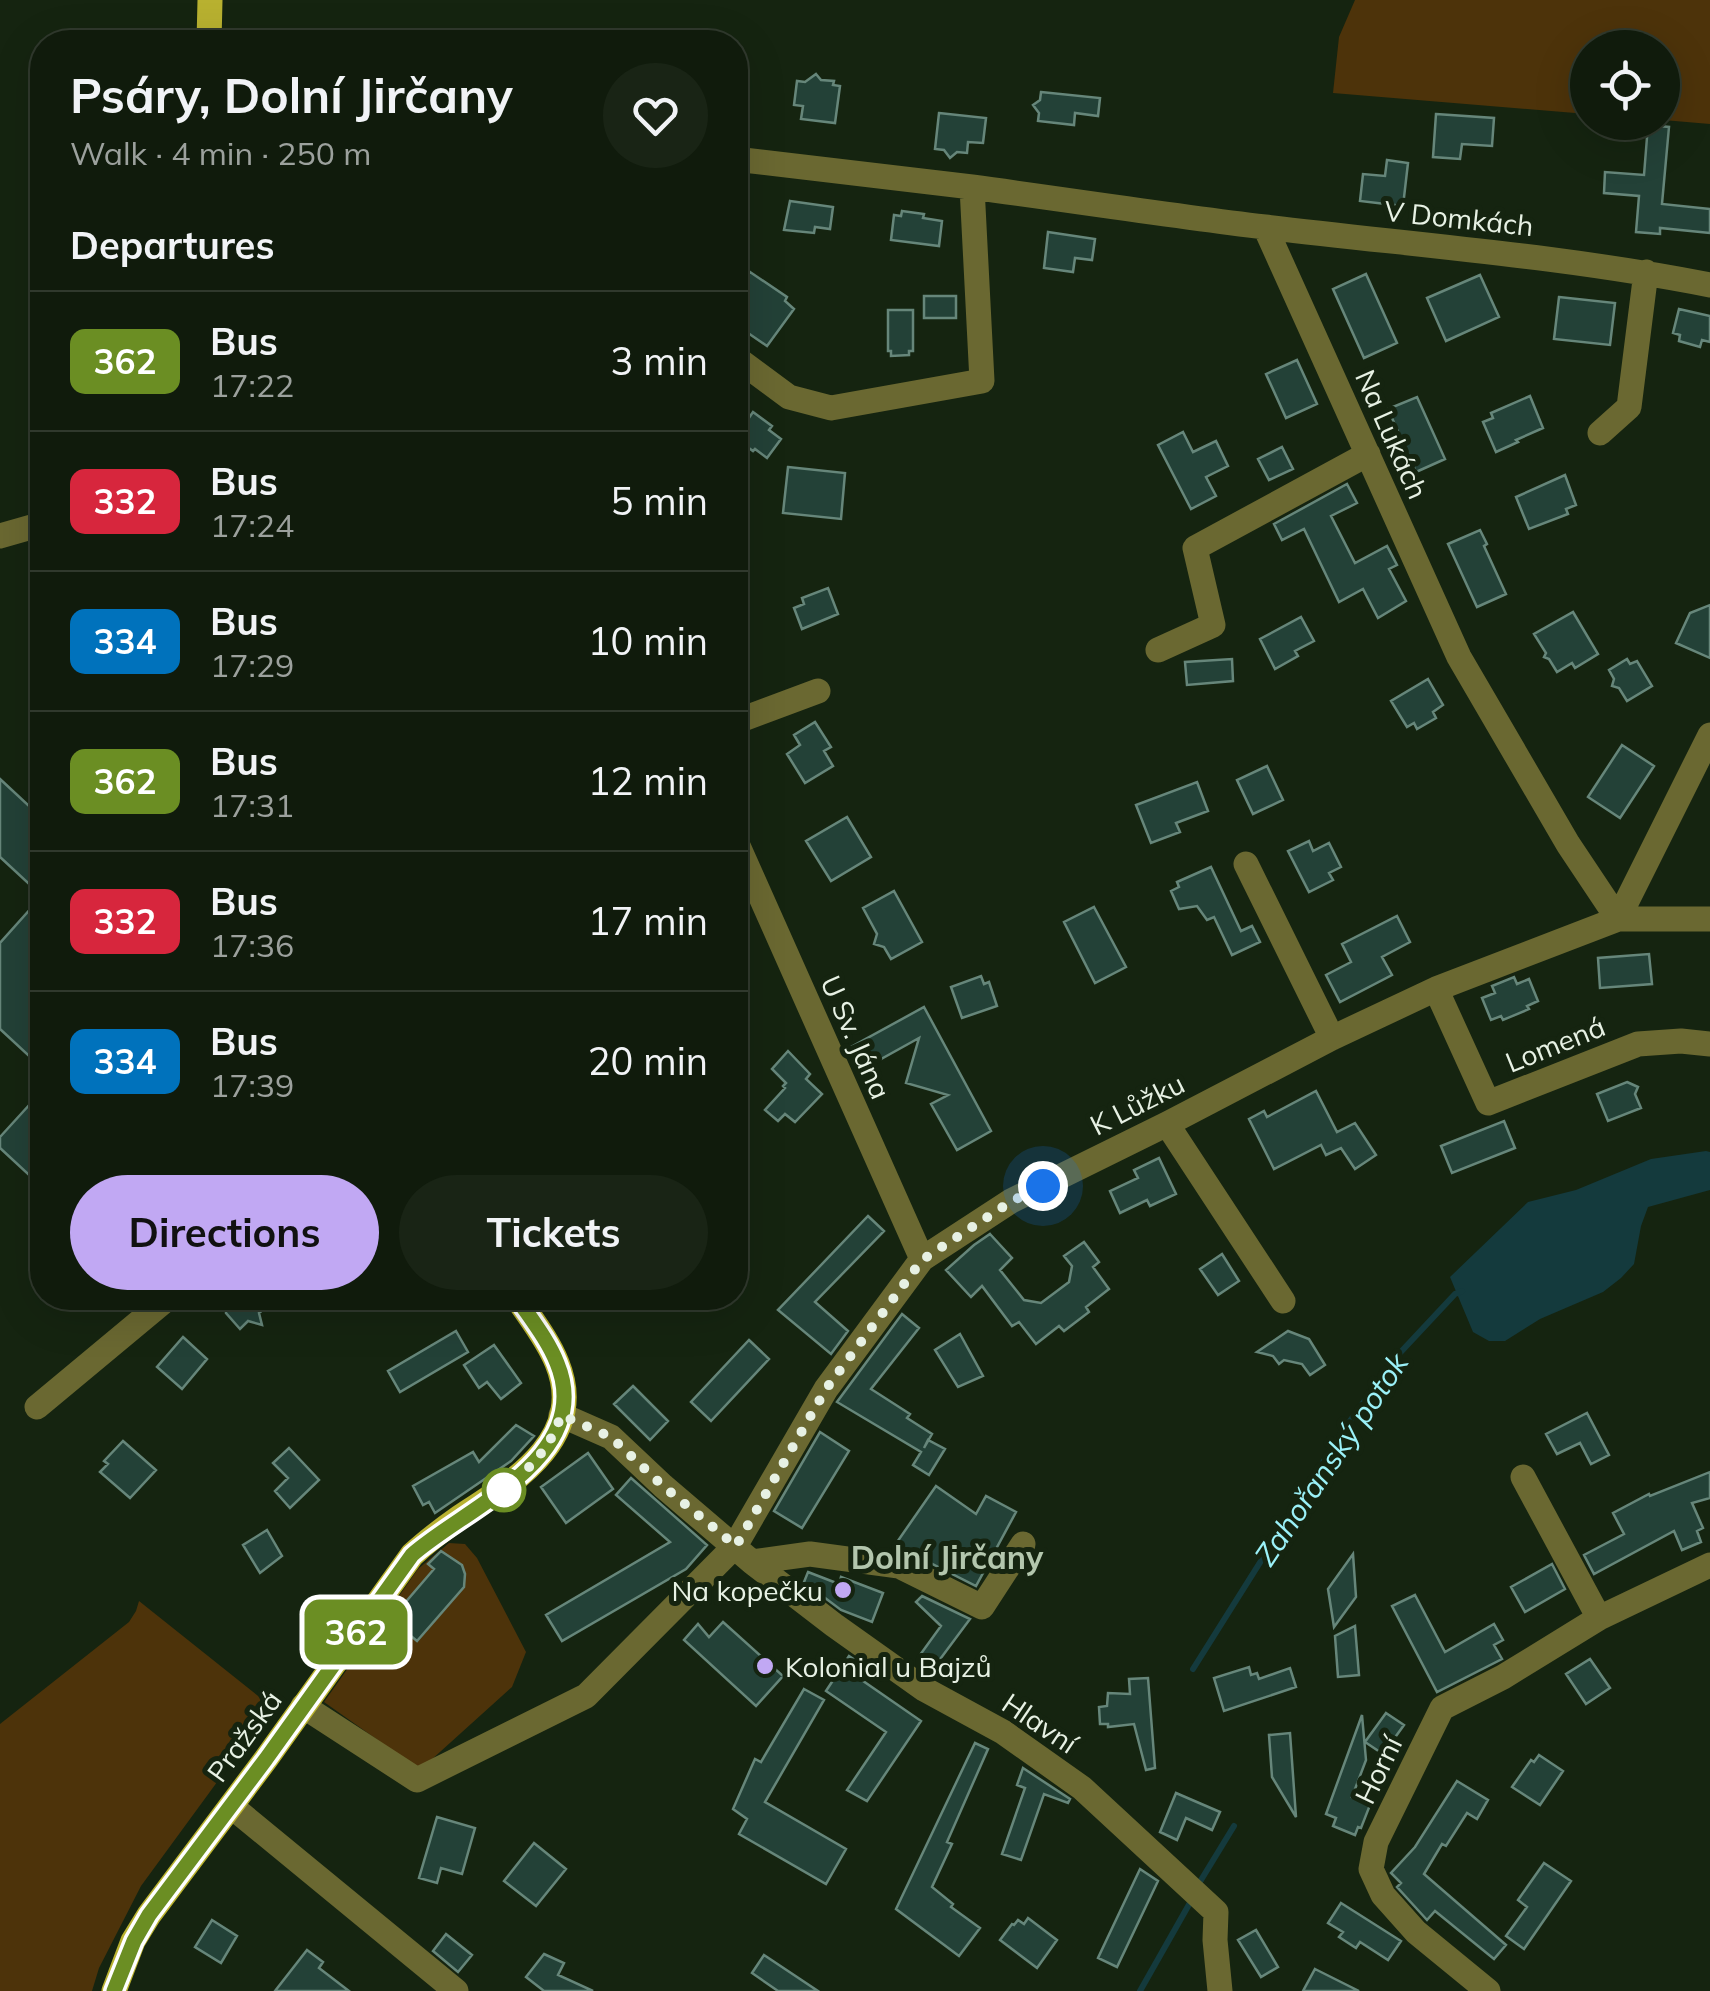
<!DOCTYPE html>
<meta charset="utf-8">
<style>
:root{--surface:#101b0c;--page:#192415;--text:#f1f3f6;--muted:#9ca19d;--line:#30392d;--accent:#c1a8f3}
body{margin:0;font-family:Mulish,sans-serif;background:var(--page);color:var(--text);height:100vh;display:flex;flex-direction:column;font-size:38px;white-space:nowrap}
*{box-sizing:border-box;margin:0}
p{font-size:32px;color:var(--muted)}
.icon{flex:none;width:55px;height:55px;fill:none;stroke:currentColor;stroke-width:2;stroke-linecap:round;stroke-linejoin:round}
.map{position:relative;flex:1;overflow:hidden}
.details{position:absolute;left:30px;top:30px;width:718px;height:1280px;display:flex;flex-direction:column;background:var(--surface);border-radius:40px;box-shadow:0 10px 40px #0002,0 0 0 2px var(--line)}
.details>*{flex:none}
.badge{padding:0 20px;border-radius:15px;font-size:35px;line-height:65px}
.tools{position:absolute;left:1570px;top:30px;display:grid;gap:20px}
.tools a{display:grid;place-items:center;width:110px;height:110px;border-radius:50%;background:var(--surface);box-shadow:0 10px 40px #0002,0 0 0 2px var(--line);font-size:50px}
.you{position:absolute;width:50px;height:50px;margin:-25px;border:8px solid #fff;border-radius:50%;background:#1a73e8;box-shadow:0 0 0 15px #1a73e833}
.map>.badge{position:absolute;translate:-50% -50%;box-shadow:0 0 0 5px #fff}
h2{padding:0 40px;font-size:38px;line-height:90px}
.round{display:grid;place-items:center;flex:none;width:105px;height:105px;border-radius:52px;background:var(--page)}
.headline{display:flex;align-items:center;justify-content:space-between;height:170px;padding:0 40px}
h1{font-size:48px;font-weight:700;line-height:75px}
.button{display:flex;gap:20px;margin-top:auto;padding:20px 40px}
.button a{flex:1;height:115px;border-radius:60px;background:var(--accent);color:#111;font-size:40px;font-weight:700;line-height:115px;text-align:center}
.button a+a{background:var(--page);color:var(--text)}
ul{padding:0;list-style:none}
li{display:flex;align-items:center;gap:30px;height:140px;padding:0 40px;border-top:2px solid var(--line)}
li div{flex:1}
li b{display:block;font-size:38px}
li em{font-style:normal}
li .badge{min-width:110px;font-weight:700;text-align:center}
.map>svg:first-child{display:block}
.green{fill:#4d330a;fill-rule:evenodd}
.water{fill:#143a3d}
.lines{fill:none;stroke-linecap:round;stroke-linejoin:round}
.stream{stroke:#143a3d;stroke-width:6}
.building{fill:#234137;stroke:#66867a;stroke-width:2.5}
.minor{stroke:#6a6831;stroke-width:25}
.major{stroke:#b8b130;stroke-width:25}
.line-casing{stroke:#fff;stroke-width:22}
.line{stroke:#6b8e23;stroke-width:15}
.walk{stroke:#e7f1e4;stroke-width:10;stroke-dasharray:0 18}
.stop-dot{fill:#fff;stroke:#6b8e23;stroke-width:5}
.poi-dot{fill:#c1a8f3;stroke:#152410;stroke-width:4}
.labels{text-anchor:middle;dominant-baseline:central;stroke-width:10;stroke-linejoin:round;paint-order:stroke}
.street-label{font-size:28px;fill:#e7f1e4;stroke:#152410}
.poi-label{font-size:28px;fill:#e7f1e4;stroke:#152410;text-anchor:end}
.water-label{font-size:30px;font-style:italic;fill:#9bf1f8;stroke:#152410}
.quarter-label{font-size:32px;font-weight:bold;fill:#b3c6ad;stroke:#152410}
</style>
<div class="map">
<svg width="1710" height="1991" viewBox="0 0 1710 1991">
<rect width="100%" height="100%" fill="#152410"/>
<path class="green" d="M 1355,0 L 1710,0 L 1710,124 L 1663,120 L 1662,48 L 1588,48 L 1587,114 L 1333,93 L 1339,37 Z
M 449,1543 L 465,1544 L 477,1558 L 526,1652 L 512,1687 L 420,1770 L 324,1702 L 418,1569 ZM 454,1560 L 461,1564 L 465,1574 L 461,1590 L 418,1641 L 411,1636 L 400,1647 L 388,1636 L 398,1624 L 392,1618 L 434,1569 L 428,1564 Z
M 139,1601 L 272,1707 L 141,1886 L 99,1968 L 92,1991 L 0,1991 L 0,1724 L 129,1622 L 136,1611 Z"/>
<path class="water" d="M 1706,1151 L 1710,1152 L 1710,1190 L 1648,1207 L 1641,1226 L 1634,1264 L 1621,1278 L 1603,1292 L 1540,1319 L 1505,1341 L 1489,1341 L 1473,1332 L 1450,1277 L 1528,1202 L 1576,1190 L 1651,1159 Z"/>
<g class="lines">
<path class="stream" d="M 1193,1669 L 1342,1432 L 1398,1355 L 1455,1294 L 1462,1291
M 1198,1885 L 1234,1826
M 1140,1991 L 1191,1901"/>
</g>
<path class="building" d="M 816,74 L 821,80 L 834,81 L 833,85 L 840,86 L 835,123 L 801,119 L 803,106 L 794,105 L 797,81 L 805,82 Z
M 1041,92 L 1100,98 L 1098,116 L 1075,113 L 1074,125 L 1038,121 L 1039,113 L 1033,105 L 1040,100 Z
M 939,113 L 986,118 L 983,143 L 968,142 L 967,153 L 957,152 L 950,158 L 944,150 L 935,149 Z
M 1436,114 L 1494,118 L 1492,146 L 1462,144 L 1460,159 L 1433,157 Z
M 1648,125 L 1669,127 L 1662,204 L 1710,209 L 1710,233 L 1660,228 L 1660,234 L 1636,232 L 1639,196 L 1604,193 L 1605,172 L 1644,175 Z
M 1387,160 L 1408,163 L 1403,206 L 1360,201 L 1363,174 L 1385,176 Z
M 790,201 L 833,207 L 830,229 L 815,227 L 814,233 L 784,230 Z
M 902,211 L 924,214 L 923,218 L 942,221 L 939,246 L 891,240 L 894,215 L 901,216 Z
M 1048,232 L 1095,239 L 1092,260 L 1075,258 L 1073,272 L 1044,268 Z
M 750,272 L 787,297 L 785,301 L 794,309 L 767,346 L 735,324 L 735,292 Z
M 1366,274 L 1397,343 L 1364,358 L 1333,289 Z
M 1480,275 L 1499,317 L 1446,341 L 1427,298 Z
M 924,296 L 956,296 L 956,318 L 924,318 Z
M 1559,297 L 1615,303 L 1610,345 L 1554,339 Z
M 1679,309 L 1710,316 L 1710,342 L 1702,340 L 1700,347 L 1679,341 L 1680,335 L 1673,333 Z
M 888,310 L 913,310 L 913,351 L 909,351 L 909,355 L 891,356 L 891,351 L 888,351 Z
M 1297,360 L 1317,404 L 1286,418 L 1266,374 Z
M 1530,396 L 1543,428 L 1516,440 L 1518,442 L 1496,452 L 1483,422 L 1493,418 L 1491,413 Z
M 1417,397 L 1445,459 L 1416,472 L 1388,409 Z
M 753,412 L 772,426 L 769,430 L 781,439 L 767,458 L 755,449 L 753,451 L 735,438 Z
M 1183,432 L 1193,452 L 1216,441 L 1228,466 L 1206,477 L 1216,496 L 1191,509 L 1158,445 Z
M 1282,447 L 1293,469 L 1269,480 L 1258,459 Z
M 788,467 L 845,473 L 841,519 L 783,513 Z
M 1565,475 L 1576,505 L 1566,509 L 1568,514 L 1529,529 L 1516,497 Z
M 1347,484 L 1357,503 L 1331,516 L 1355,563 L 1387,546 L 1397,565 L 1389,569 L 1406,601 L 1378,618 L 1363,589 L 1339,602 L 1304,529 L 1282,540 L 1274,524 Z
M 1480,530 L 1487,544 L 1484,546 L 1506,594 L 1477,607 L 1448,544 Z
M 828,588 L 838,614 L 802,629 L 794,608 L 804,604 L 802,598 Z
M 1710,605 L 1710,658 L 1676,643 L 1690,613 Z
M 1573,612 L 1598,654 L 1575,668 L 1572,663 L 1557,672 L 1549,659 L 1544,657 L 1546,653 L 1534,634 Z
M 1301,617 L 1314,641 L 1295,651 L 1298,656 L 1275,669 L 1260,639 Z
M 1232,659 L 1233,681 L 1187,685 L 1185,662 Z
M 1627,659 L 1630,664 L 1637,661 L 1652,686 L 1627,701 L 1619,688 L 1612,686 L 1614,679 L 1609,670 Z
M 1428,679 L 1443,705 L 1433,712 L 1436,718 L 1417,729 L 1414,723 L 1407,727 L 1391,701 Z
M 815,722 L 831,747 L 824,751 L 833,766 L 805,783 L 787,754 L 800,745 L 794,735 Z
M 1622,745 L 1654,766 L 1620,818 L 1588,797 Z
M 1267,766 L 1283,800 L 1253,814 L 1237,780 Z
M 0,779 L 42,818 L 42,896 L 0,857 Z
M 1197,782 L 1208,811 L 1176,823 L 1180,832 L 1151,843 L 1136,805 Z
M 847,817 L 871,857 L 831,881 L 806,841 Z
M 1309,841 L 1313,851 L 1329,843 L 1341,867 L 1329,873 L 1333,880 L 1309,892 L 1288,851 Z
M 1211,867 L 1241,931 L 1252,926 L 1260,942 L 1232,955 L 1214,917 L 1207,920 L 1197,906 L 1179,909 L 1171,891 L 1179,887 L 1177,882 Z
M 894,891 L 922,942 L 891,959 L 884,947 L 874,944 L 877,934 L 863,908 Z
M 42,896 L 42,1068 L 0,1029 L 0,943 Z
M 1094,907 L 1126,967 L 1095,983 L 1064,922 Z
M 1397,916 L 1410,942 L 1382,957 L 1392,975 L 1340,1002 L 1326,975 L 1351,962 L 1342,944 Z
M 1649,954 L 1652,984 L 1600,988 L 1598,958 Z
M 981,976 L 984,984 L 989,982 L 997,1006 L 962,1018 L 951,987 Z
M 1514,977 L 1517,984 L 1529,979 L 1538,1001 L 1527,1006 L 1529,1009 L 1503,1020 L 1501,1016 L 1491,1020 L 1482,998 L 1495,993 L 1492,986 Z
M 924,1007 L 991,1131 L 957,1150 L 931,1104 L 948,1095 L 906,1083 L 919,1038 L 863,1069 L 851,1047 Z
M 788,1051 L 810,1074 L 806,1079 L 822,1094 L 795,1122 L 785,1114 L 778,1121 L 765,1110 L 785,1088 L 783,1086 L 786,1083 L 772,1069 Z
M 1627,1082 L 1638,1087 L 1635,1094 L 1641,1108 L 1608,1121 L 1597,1094 Z
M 42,1091 L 42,1187 L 0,1148 L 0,1137 Z
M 1316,1091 L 1337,1132 L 1355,1123 L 1376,1155 L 1355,1169 L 1341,1148 L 1326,1155 L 1321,1145 L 1274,1169 L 1249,1119 L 1264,1111 L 1267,1117 Z
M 1504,1121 L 1515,1148 L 1452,1173 L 1441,1146 Z
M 1159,1158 L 1176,1194 L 1150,1206 L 1147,1200 L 1120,1213 L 1110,1191 L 1138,1178 L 1134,1170 Z
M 868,1216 L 884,1231 L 815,1302 L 848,1331 L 831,1354 L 778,1310 Z
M 990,1234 L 1012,1258 L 1000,1270 L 1024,1300 L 1041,1303 L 1069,1282 L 1072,1266 L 1064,1256 L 1084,1242 L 1099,1262 L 1093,1267 L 1109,1289 L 1086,1307 L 1089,1312 L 1064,1331 L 1059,1326 L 1036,1344 L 1019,1322 L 1012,1326 L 982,1286 L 971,1297 L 946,1270 L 974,1245 Z
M 1222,1254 L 1239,1281 L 1218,1295 L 1200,1269 Z
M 227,1298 L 278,1298 L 259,1313 L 262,1325 L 248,1321 L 240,1329 L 226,1313 Z
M 902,1314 L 919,1328 L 871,1389 L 910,1414 L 907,1418 L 932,1434 L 924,1448 L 928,1440 L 945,1449 L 929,1475 L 913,1465 L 921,1452 L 837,1402 Z
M 456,1331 L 468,1352 L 400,1392 L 388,1371 Z
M 1288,1331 L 1309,1339 L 1325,1365 L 1310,1375 L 1302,1364 L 1284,1360 L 1279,1364 L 1273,1356 L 1257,1352 Z
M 960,1334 L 983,1376 L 958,1387 L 935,1350 Z
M 183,1337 L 207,1359 L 182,1389 L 157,1367 Z
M 749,1340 L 769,1359 L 711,1421 L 691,1402 Z
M 494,1345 L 521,1383 L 501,1399 L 487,1382 L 479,1388 L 464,1365 Z
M 633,1386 L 668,1421 L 650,1440 L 614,1404 Z
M 1587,1413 L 1609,1455 L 1591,1464 L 1580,1443 L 1557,1454 L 1546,1434 Z
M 516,1425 L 534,1436 L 511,1461 L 435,1513 L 429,1502 L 423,1505 L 413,1486 L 473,1452 L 479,1462 Z
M 820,1432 L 849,1451 L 802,1528 L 774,1511 Z
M 123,1441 L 156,1470 L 130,1498 L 100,1472 L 108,1464 L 104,1461 Z
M 289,1448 L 319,1480 L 290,1508 L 275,1491 L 288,1478 L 273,1463 Z
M 588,1453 L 613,1489 L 566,1523 L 541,1487 Z
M 1710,1472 L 1710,1498 L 1692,1503 L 1703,1528 L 1697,1531 L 1701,1542 L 1682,1550 L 1674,1531 L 1594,1574 L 1584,1555 L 1624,1534 L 1613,1513 L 1649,1494 L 1650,1496 Z
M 631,1478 L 707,1545 L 686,1569 L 562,1641 L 546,1615 L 670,1542 L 616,1495 Z
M 936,1486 L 976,1514 L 986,1496 L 1016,1512 L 976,1586 L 895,1545 Z
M 267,1530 L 282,1556 L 260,1573 L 243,1545 Z
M 441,1551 L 462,1565 L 465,1574 L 464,1587 L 417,1641 L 411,1636 L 401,1648 L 387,1636 L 398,1624 L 392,1618 L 434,1569 L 428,1564 Z
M 1353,1554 L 1356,1597 L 1334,1627 L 1328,1589 Z
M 1552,1564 L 1565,1589 L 1525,1612 L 1511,1587 Z
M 808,1572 L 839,1584 L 841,1577 L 883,1593 L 872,1622 L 841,1610 L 804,1582 Z
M 1415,1595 L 1445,1652 L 1494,1624 L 1503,1640 L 1494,1645 L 1502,1659 L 1437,1692 L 1392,1606 Z
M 922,1596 L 970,1619 L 935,1666 L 920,1655 L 941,1626 L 916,1602 Z
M 723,1622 L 783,1676 L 756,1706 L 684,1640 L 698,1624 L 709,1637 Z
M 1355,1626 L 1359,1675 L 1338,1677 L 1335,1636 Z
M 849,1656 L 858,1662 L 853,1674 L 921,1721 L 867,1801 L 847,1790 L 886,1732 L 826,1691 Z
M 1590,1659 L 1610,1688 L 1586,1704 L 1566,1674 Z
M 1249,1667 L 1251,1675 L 1257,1673 L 1259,1679 L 1290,1668 L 1296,1687 L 1224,1711 L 1214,1678 Z
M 1148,1678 L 1155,1768 L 1146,1770 L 1134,1724 L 1108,1727 L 1108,1724 L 1100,1724 L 1099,1707 L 1107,1706 L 1108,1693 L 1130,1694 L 1129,1679 Z
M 804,1689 L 824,1700 L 765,1802 L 846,1849 L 826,1884 L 739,1834 L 747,1819 L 733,1809 L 755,1759 L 761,1762 Z
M 1386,1713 L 1404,1725 L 1383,1754 L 1365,1742 Z
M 1362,1715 L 1366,1760 L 1352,1797 L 1370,1805 L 1361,1828 L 1358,1827 L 1355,1835 L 1333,1826 L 1336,1818 L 1326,1814 Z
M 1290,1733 L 1296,1817 L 1272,1777 L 1269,1735 Z
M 975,1743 L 988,1749 L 947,1842 L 952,1844 L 932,1887 L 953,1904 L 951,1907 L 980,1928 L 959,1956 L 896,1909 Z
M 1539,1755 L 1563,1771 L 1540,1805 L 1512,1787 L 1531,1760 L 1534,1762 Z
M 1023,1768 L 1070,1799 L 1068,1803 L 1044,1794 L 1021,1860 L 1002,1854 L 1025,1788 L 1017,1785 Z
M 1457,1781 L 1488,1800 L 1477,1819 L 1467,1813 L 1446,1846 L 1442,1844 L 1424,1874 L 1506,1945 L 1494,1959 L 1435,1911 L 1427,1920 L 1397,1887 L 1401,1883 L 1391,1873 L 1415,1847 Z
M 1176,1793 L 1220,1812 L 1212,1830 L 1186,1818 L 1177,1840 L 1160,1832 Z
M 437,1817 L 475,1828 L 462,1874 L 441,1868 L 437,1883 L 419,1878 Z
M 534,1843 L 566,1869 L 536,1906 L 504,1881 Z
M 1544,1863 L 1571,1881 L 1524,1949 L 1506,1936 L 1527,1907 L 1518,1900 Z
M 1140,1869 L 1158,1881 L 1117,1967 L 1098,1958 Z
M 1341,1903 L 1401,1941 L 1388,1960 L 1360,1942 L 1356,1948 L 1339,1937 L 1343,1932 L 1328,1923 Z
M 1028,1918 L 1057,1940 L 1037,1968 L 1000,1940 L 1012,1924 L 1014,1925 L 1018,1920 L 1024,1924 Z
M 212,1920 L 237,1936 L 221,1963 L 195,1947 Z
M 1256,1930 L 1278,1967 L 1261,1977 L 1238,1940 Z
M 446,1934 L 472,1955 L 458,1972 L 433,1951 Z
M 307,1950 L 323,1962 L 319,1968 L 349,1991 L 275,1991 Z
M 544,1954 L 564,1963 L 558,1975 L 593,1991 L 544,1991 L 526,1977 Z
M 764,1955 L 818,1991 L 778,1991 L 752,1973 Z
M 1315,1969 L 1359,1991 L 1303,1991 Z"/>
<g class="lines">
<path class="minor" d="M 735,159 L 972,187 L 982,381 L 831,408 L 789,397 L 735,357
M 972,187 C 1069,200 1167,215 1265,227 C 1414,245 1563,256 1710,285
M 1265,227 L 1459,657 L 1568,844 L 1618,919 L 1710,735
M 1600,433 L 1629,407 L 1646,272
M 0,536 L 42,524
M 1158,650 L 1213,625 L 1195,548 L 1368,454
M 735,722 L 818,691
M 735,839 L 922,1259
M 1246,864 L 1332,1038
M 1436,989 L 1488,1103 L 1638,1044 L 1681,1041 L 1710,1044
M 1167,1124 L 1283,1301
M 37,1407 L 168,1298
M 561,1415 L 611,1437 L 663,1486 L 752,1562 L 834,1625 L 924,1689 L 1003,1732 L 1082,1788 L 1216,1912 L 1215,1940 L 1220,1991
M 1523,1477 L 1599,1618
M 752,1562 L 810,1554 L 899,1566 L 982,1607 L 1023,1544
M 303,1706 L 417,1780 L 586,1696 L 735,1546 L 826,1389 L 922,1259 L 1011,1201 L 1167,1124 L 1332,1038 L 1436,989 L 1618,919 L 1710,919
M 231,1806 L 456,1991
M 1488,1991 L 1416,1932 L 1383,1895 L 1371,1869 L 1376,1842 L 1442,1708 L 1503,1677 L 1599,1618 L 1710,1565"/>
<path class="major" d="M 209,42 L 210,0
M 114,1991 L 133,1941 L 149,1915 L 266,1759 L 412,1555 C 427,1541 443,1529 460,1517 C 512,1483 588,1439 557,1363 C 548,1340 531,1319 517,1298"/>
</g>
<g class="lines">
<g class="line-casing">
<path id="line" d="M 114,1991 L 134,1941 L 149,1915 L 266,1759 L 412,1555 C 466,1507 596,1457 557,1363 C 548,1340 531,1319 517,1298"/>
</g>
<use href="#line" class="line"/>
<path class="walk" d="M 504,1490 L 496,1496 C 525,1473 550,1451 561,1415 L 611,1437 L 663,1486 L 736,1546 L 826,1389 L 922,1260 L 1012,1201 L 1043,1186"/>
</g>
<circle class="stop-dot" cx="504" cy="1490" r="20"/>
<g class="poi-dot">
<circle cx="843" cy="1590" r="10"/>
<circle cx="765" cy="1666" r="10"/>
</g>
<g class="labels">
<g class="street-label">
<text transform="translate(1459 218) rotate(6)">V Domkách</text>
<text transform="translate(1392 434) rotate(66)">Na Lukách</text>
<text transform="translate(856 1037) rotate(66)">U Sv. Jána</text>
<text transform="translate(1555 1044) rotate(-22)">Lomená</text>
<text transform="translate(1137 1104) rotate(-27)">K Lůžku</text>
<text transform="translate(1040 1723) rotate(34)">Hlavní</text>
<text transform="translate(244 1736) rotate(-54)">Pražská</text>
<text transform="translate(1378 1770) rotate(-64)">Horní</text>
</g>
<g class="poi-label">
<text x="823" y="1590">Na kopečku</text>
<text x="785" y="1666" text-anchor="start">Kolonial u Bajzů</text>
</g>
<g class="water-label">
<text transform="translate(1331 1459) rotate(-56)">Zahořanský potok</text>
</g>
<g class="quarter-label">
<text x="947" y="1557">Dolní Jirčany</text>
</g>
</g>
</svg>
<div class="tools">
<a><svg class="icon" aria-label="locate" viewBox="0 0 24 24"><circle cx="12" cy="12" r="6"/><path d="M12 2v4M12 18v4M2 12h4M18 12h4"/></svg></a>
</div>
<div class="you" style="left:1043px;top:1186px"></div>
<b class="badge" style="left:356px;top:1632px;background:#6b8e23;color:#fff">362</b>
<section class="details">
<div class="headline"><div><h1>Psáry, Dolní Jirčany</h1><p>Walk · 4 min · 250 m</p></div><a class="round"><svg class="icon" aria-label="heart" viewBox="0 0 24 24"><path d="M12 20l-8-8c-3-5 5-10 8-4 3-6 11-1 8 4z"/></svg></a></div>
<h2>Departures</h2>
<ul>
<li><span class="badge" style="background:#6b8e23;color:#fff">362</span><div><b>Bus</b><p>17:22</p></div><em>3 min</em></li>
<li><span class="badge" style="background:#d7263d;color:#fff">332</span><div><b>Bus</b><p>17:24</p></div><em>5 min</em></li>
<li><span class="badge" style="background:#0072bc;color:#fff">334</span><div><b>Bus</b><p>17:29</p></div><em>10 min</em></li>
<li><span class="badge" style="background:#6b8e23;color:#fff">362</span><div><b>Bus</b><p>17:31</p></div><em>12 min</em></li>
<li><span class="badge" style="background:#d7263d;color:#fff">332</span><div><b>Bus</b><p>17:36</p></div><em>17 min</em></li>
<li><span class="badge" style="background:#0072bc;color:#fff">334</span><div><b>Bus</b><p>17:39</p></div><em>20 min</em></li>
</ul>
<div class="button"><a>Directions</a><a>Tickets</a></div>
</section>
</div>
